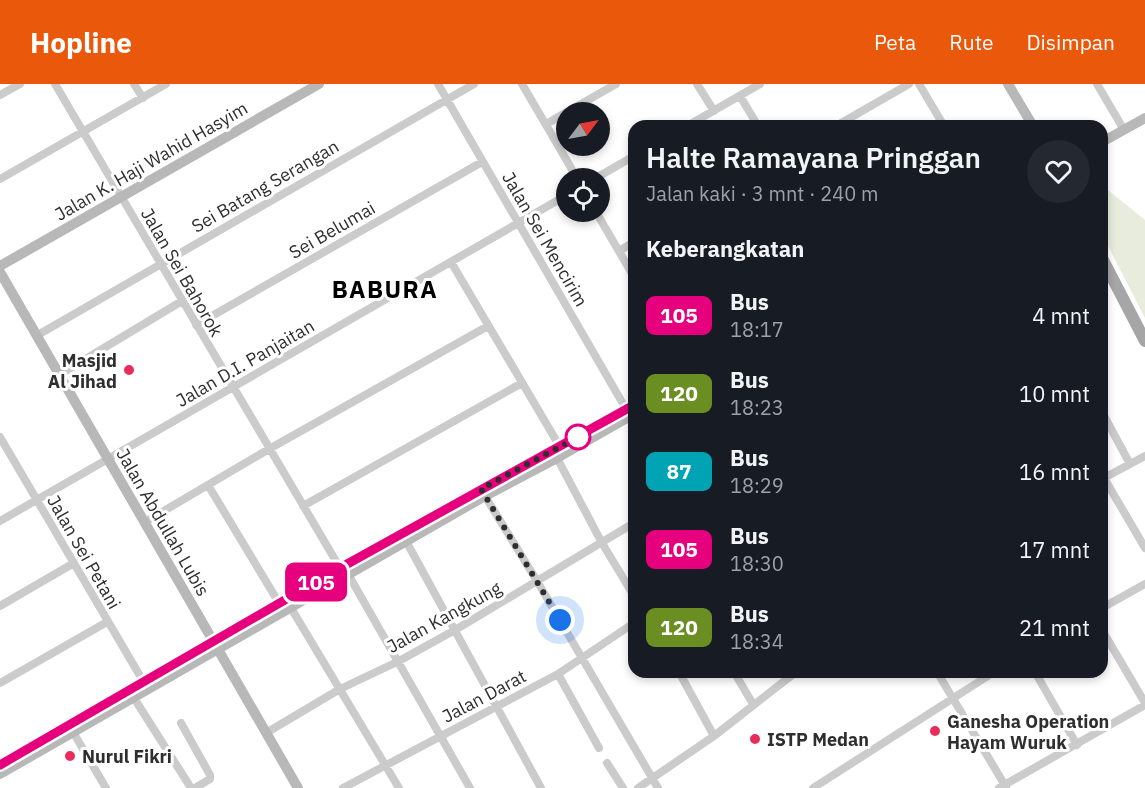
<!DOCTYPE html>
<html lang="id">
<meta charset="utf-8">
<style>
:root{--surface:#171b24;--page:#242831;--text:#f1f3f6;--muted:#9ea1a6;--accent:#ea580c}
body{margin:0;font-family:"IBM Plex Sans",sans-serif;background:var(--page);color:var(--text);height:100vh;display:flex;flex-direction:column;font-size:22px;white-space:nowrap}
*{box-sizing:border-box;margin:0}
p{font-size:20px;color:var(--muted)}
.icon{flex:none;width:33px;height:33px;fill:none;stroke:currentColor;stroke-width:2;stroke-linecap:round;stroke-linejoin:round}
.map{position:relative;flex:1;overflow:hidden}
.side{position:absolute;left:628px;top:36px;width:480px;height:558px;display:flex;flex-direction:column;background:var(--surface);border-radius:18px;box-shadow:0 3px 9px #0003}
.side>*{flex:none}
.badge{padding:0 12px;border-radius:9px;font-size:21px;line-height:39px}
.needle{width:39px;rotate:58deg}
.tools{position:absolute;left:556px;top:18px;display:grid;gap:12px}
.tools a{display:grid;place-items:center;width:54px;height:54px;border-radius:50%;background:var(--surface);box-shadow:0 3px 9px #0003;font-size:30px}
.you{position:absolute;width:30px;height:30px;margin:-15px;border:4px solid #fff;border-radius:50%;background:#1a73e8;box-shadow:0 0 0 9px #1a73e833}
.map>.badge{position:absolute;translate:-50% -50%;box-shadow:0 0 0 3px #fff}
h2{padding:0 18px;font-size:22px;line-height:54px}
.round{display:grid;place-items:center;flex:none;width:63px;height:63px;border-radius:32px;background:var(--page)}
.head{display:flex;align-items:center;justify-content:space-between;height:102px;padding:0 18px}
h1{font-size:28px;font-weight:600;line-height:45px}
ul{padding:0;list-style:none}
li{display:flex;align-items:center;gap:18px;height:78px;padding:0 18px}
li div{flex:1}
li b{display:block;font-size:22px}
li em{font-style:normal}
li .badge{min-width:66px;font-weight:700;text-align:center}
header{display:flex;align-items:center;gap:36px;box-sizing:border-box;height:84px;padding:0 30px;background:var(--accent);color:#fff}
header strong{font-size:28px}
nav{display:flex;gap:33px;margin-inline-start:auto;font-size:21px}
.map>svg:first-child{display:block}
.green{fill:#e7ecdc}
.lines{fill:none;stroke-linecap:round;stroke-linejoin:round}
.street{stroke:#cbcbcb;stroke-width:8}
.secondary{stroke:#b8b8b8;stroke-width:10}
.primary{stroke:#a6a6a6;stroke-width:12}
.line-casing{stroke:#fff;stroke-width:14}
.line{stroke:#e6007e;stroke-width:9}
.walk{stroke:#2e2e2e;stroke-width:6;stroke-dasharray:0 10.8}
.poi-dot{fill:#e92d5b;stroke:#fff;stroke-width:2}
.stop-dot{fill:#fff;stroke:#e6007e;stroke-width:3}
.labels{text-anchor:middle;dominant-baseline:central;stroke-width:6;stroke-linejoin:round;paint-order:stroke}
.street-label{font-size:18px;fill:#2e2e2e;stroke:#fff}
.poi-label{font-size:18px;font-weight:bold;fill:#2e2e2e;stroke:#fff;text-anchor:start}
.district-label{font-size:24px;font-weight:bold;letter-spacing:1.5px;fill:#000;stroke:#fff}
</style>
<header>
<strong>Hopline</strong>
<nav><a>Peta</a><a>Rute</a><a>Disimpan</a></nav>
</header>
<div class="map">
<svg width="1145" height="704" viewBox="0 0 1145 704">
<rect width="100%" height="100%" fill="#fff"/>
<path class="green" d="M 1103,102 L 1145,136 L 1145,234 L 1103,152 Z"/>
<g class="lines">
<path class="street" d="M 55,0 L 340,484
M 134,0 L 143,14
M 438,0 L 626,325
M 522,0 L 577,94
M 697,0 L 714,27
M 919,0 L 944,42
M 1097,0 L 1124,46
M 0,11 L 20,0
M 740,12 L 758,42
M 546,40 L 616,0
M 687,42 L 760,0
M 836,42 L 909,0
M 596,94 L 634,72
M 0,95 L 166,0
M 596,128 L 634,193
M 619,167 L 634,158
M 451,178 L 560,363
M 196,241 L 482,78
M 36,252 L 474,0
M 59,291 L 182,217
M 1102,328 L 1130,380
M 0,353 L 143,597
M 557,374 L 602,459 L 634,512
M 1104,394 L 1145,464
M 1102,395 L 1145,372
M 208,401 L 279,519
M 485,412 L 537,497 L 658,704
M 303,422 L 522,299
M 0,437 L 567,111
M 145,438 L 269,365 L 488,242
M 406,457 L 541,704
M 348,490 L 470,704
M 0,522 L 74,479
M 291,524 L 399,704
M 1102,524 L 1145,500
M 1102,546 L 1145,619
M 679,588 L 714,652
M 734,588 L 753,620
M 937,588 L 1006,703
M 1035,588 L 1077,661
M 558,590 L 599,664
M 0,599 L 107,538
M 134,614 L 191,704
M 181,639 L 210,691 L 210,695 L 195,704
M 73,648 L 106,704
M 266,649 L 340,605 L 399,577 L 455,546 L 634,439
M 607,679 L 623,704
M 343,704 L 558,590 L 634,539
M 638,704 L 714,652 L 796,588
M 813,704 L 994,588
M 999,704 L 1145,621"/>
<path class="secondary" d="M 1008,0 L 1033,42
M 1102,58 L 1145,34
M 0,182 L 319,0
M 0,188 L 298,704
M 0,681 L 340,484 L 634,321
M 0,690 L 485,412 L 557,374 L 634,330"/>
<path class="primary" d="M 1102,174 L 1145,257"/>
</g>
<g class="lines">
<g class="line-casing">
<path id="line" d="M 0,681 L 340,484 L 634,321"/>
</g>
<use href="#line" class="line"/>
<path class="walk" d="M 560,536 L 481,405 L 578,353"/>
</g>
<g class="poi-dot">
<circle cx="129" cy="286" r="6"/>
<circle cx="935" cy="647" r="6"/>
<circle cx="755" cy="655" r="6"/>
<circle cx="70" cy="672" r="6"/>
</g>
<circle class="stop-dot" cx="578" cy="353" r="12"/>
<g class="labels">
<g class="street-label">
<text transform="translate(151 77) rotate(-30)">Jalan K. Haji Wahid Hasyim</text>
<text transform="translate(265 102) rotate(-30)">Sei Batang Serangan</text>
<text transform="translate(332 146) rotate(-30)">Sei Belumai</text>
<text transform="translate(545 155) rotate(60)">Jalan Sei Mencirim</text>
<text transform="translate(182 188) rotate(60)">Jalan Sei Bahorok</text>
<text transform="translate(245 279) rotate(-30)">Jalan D.I. Panjaitan</text>
<text transform="translate(163 438) rotate(60)">Jalan Abdullah Lubis</text>
<text transform="translate(84 468) rotate(60)">Jalan Sei Petani</text>
<text transform="translate(444 533) rotate(-29)">Jalan Kangkung</text>
<text transform="translate(484 612) rotate(-28)">Jalan Darat</text>
</g>
<g class="poi-label">
<text x="117" y="276" text-anchor="end">Masjid<tspan x="117" dy="21">Al Jihad</tspan></text>
<text x="947" y="637">Ganesha Operation<tspan x="947" dy="21">Hayam Wuruk</tspan></text>
<text x="767" y="655">ISTP Medan</text>
<text x="82" y="672">Nurul Fikri</text>
</g>
<g class="district-label">
<text x="385" y="205">BABURA</text>
</g>
</g>
</svg>
<div class="tools">
<a><svg class="needle" viewBox="-14 -14 28 28"><path d="M0-13l5 13h-10z" fill="#e53935"/><path d="M0 13l5-13h-10z" fill="#9ea1a6"/></svg></a>
<a><svg class="icon" aria-label="locate" viewBox="0 0 24 24"><circle cx="12" cy="12" r="6"/><path d="M12 2v4M12 18v4M2 12h4M18 12h4"/></svg></a>
</div>
<div class="you" style="left:560px;top:536px"></div>
<b class="badge" style="left:316px;top:498px;background:#e6007e;color:#fff">105</b>
<section class="side">
<div class="head"><div><h1>Halte Ramayana Pringgan</h1><p>Jalan kaki · 3 mnt · 240 m</p></div><a class="round"><svg class="icon" aria-label="heart" viewBox="0 0 24 24"><path d="M12 20l-8-8c-3-5 5-10 8-4 3-6 11-1 8 4z"/></svg></a></div>
<h2>Keberangkatan</h2>
<ul>
<li><span class="badge" style="background:#e6007e;color:#fff">105</span><div><b>Bus</b><p>18:17</p></div><em>4 mnt</em></li>
<li><span class="badge" style="background:#6b8e23;color:#fff">120</span><div><b>Bus</b><p>18:23</p></div><em>10 mnt</em></li>
<li><span class="badge" style="background:#00a3b4;color:#fff">87</span><div><b>Bus</b><p>18:29</p></div><em>16 mnt</em></li>
<li><span class="badge" style="background:#e6007e;color:#fff">105</span><div><b>Bus</b><p>18:30</p></div><em>17 mnt</em></li>
<li><span class="badge" style="background:#6b8e23;color:#fff">120</span><div><b>Bus</b><p>18:34</p></div><em>21 mnt</em></li>
</ul>
</section>
</div>
